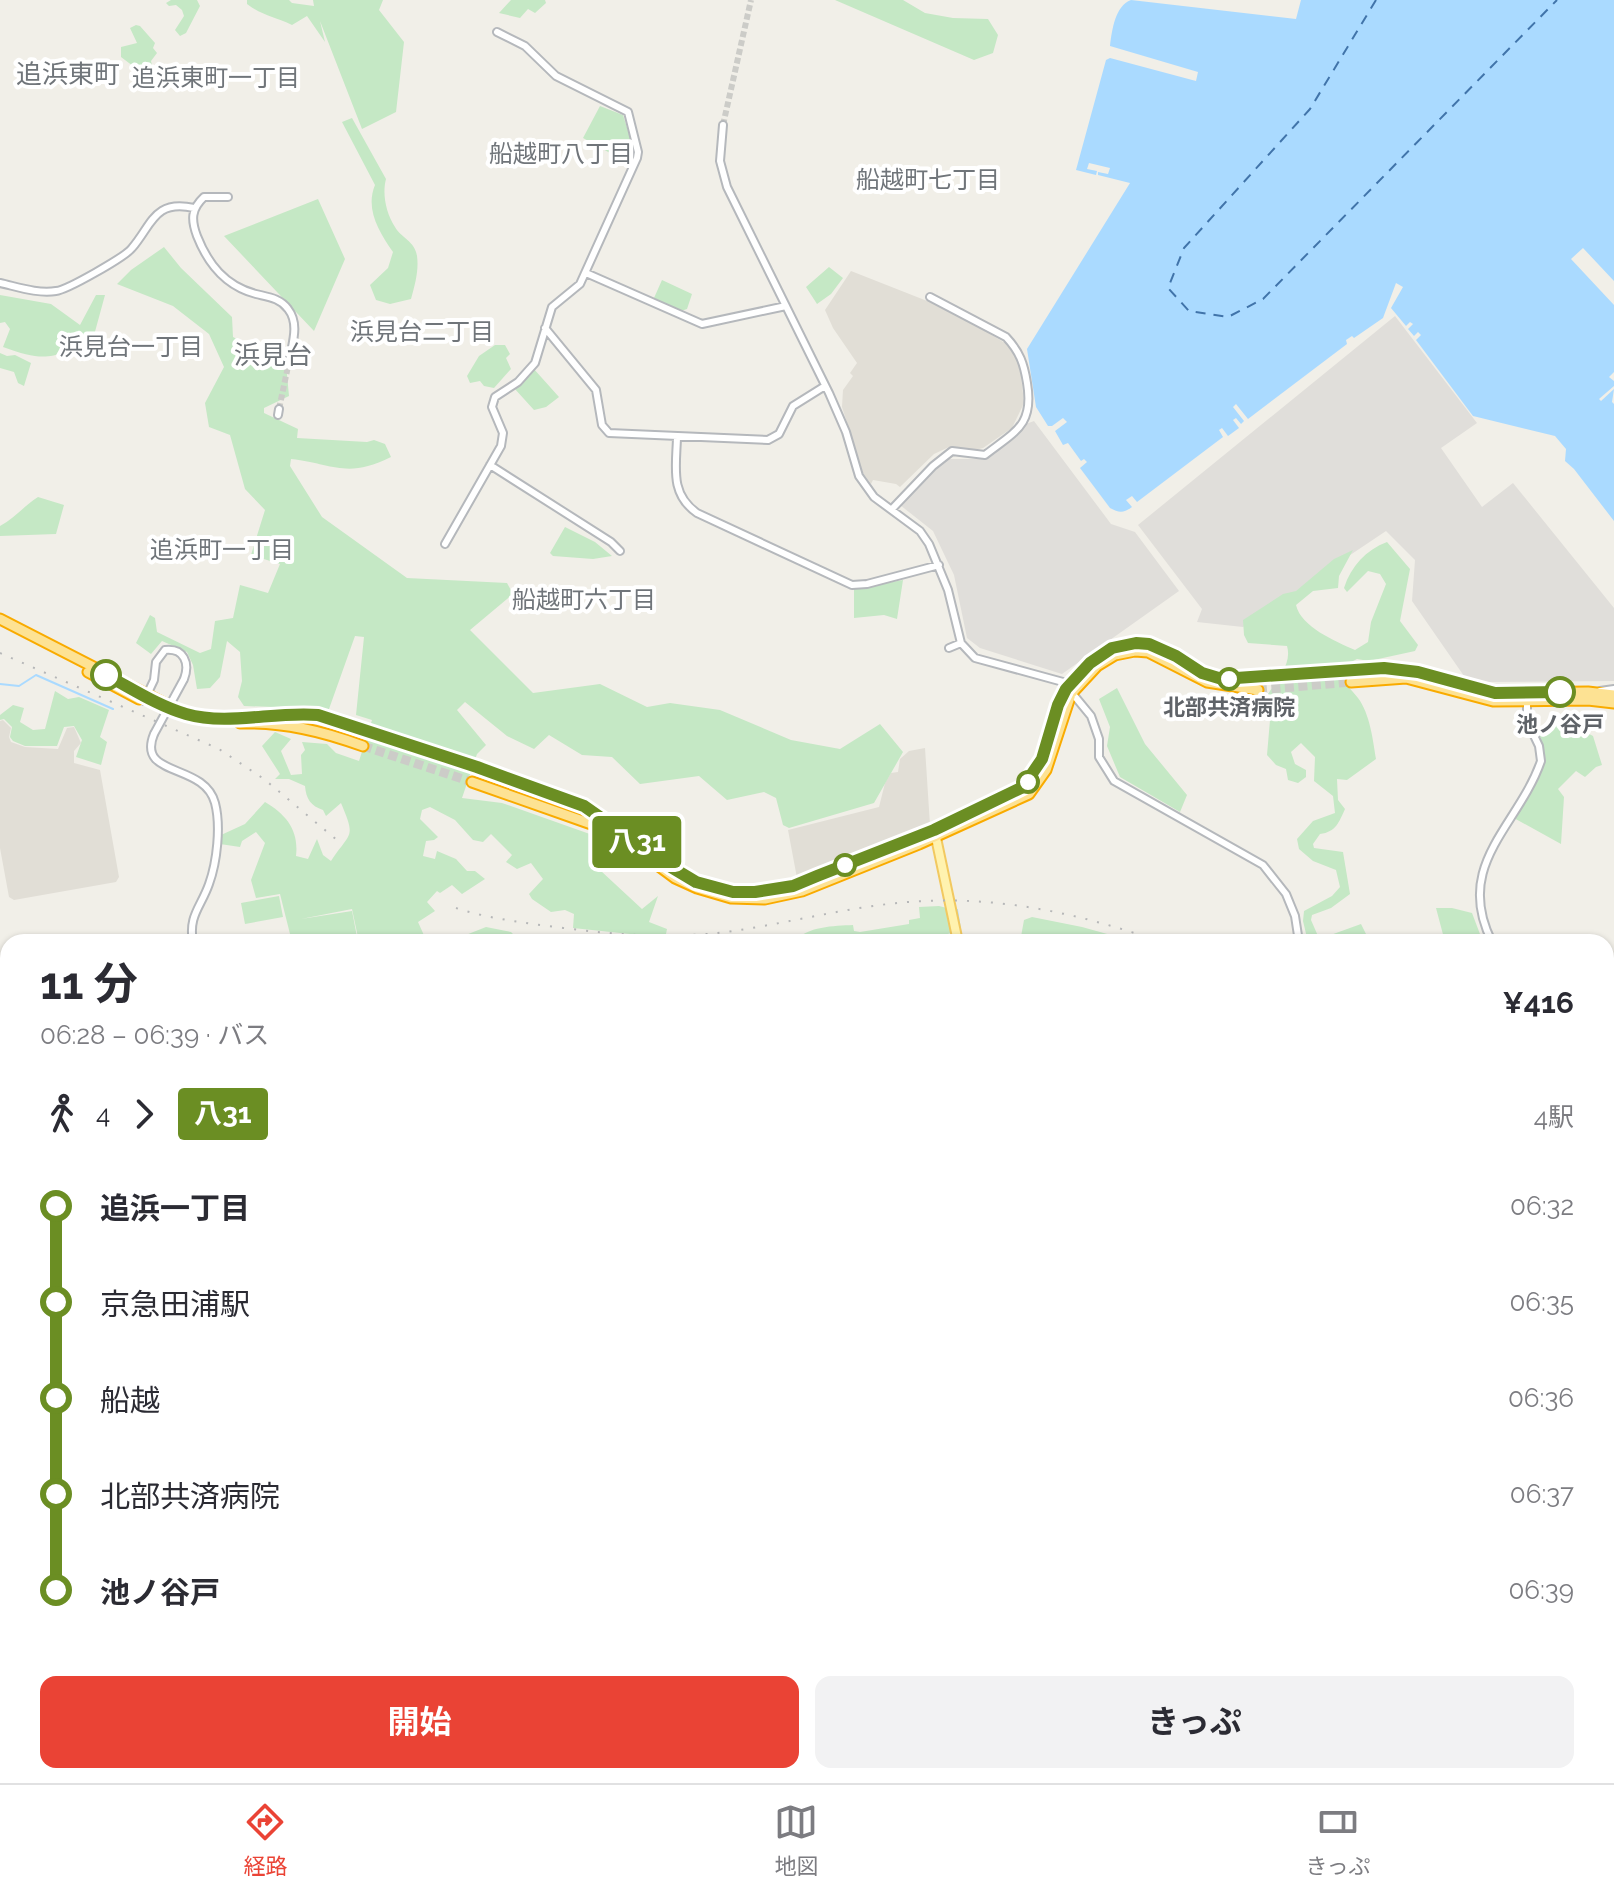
<!DOCTYPE html>
<html lang="ja">
<meta charset="utf-8">
<style>
:root{--surface:#fff;--page:#f2f2f3;--text:#2b2b33;--muted:#7c7c81;--line:#e1e1e2;--accent:#ea4335}
body{margin:0;font-family:Raleway,"Noto Sans JP",sans-serif;background:var(--page);color:var(--text);height:100vh;display:flex;flex-direction:column;font-size:30px;white-space:nowrap}
*{box-sizing:border-box;margin:0}
p{font-size:26px;color:var(--muted)}
.icon{flex:none;width:44px;height:44px;fill:none;stroke:currentColor;stroke-width:2;stroke-linecap:round;stroke-linejoin:round}
.map{position:relative;flex:1;overflow:hidden}
.sheet{position:absolute;left:0px;top:934px;width:1614px;height:850px;display:flex;flex-direction:column;background:var(--surface);border-radius:24px 24px 0 0;box-shadow:0 2px 6px #0004}
.sheet>*{flex:none}
.badge{padding:0 16px;border-radius:6px;font-size:28px;line-height:52px}
.map>.badge{position:absolute;translate:-50% -50%;box-shadow:0 0 0 4px #fff}
.legs{display:flex;align-items:center;gap:12px;height:88px;padding:0 40px;font-size:26px}
.legs p{margin-inline-start:auto}
.head{display:flex;align-items:center;justify-content:space-between;height:136px;padding:0 40px}
h1{font-size:44px;font-weight:700;line-height:60px}
.cta{display:flex;gap:16px;margin-top:auto;padding:16px 40px}
.cta a{flex:1;height:92px;border-radius:16px;background:var(--accent);color:#fff;font-size:32px;font-weight:700;line-height:92px;text-align:center}
.cta a+a{background:var(--page);color:var(--text)}
ul{padding:0 40px;list-style:none}
li{display:flex;align-items:center;gap:28px;height:96px;font-size:30px}
li i{display:grid;place-items:center;width:12px;height:100%;margin:0 10px;background:currentColor}
li i::after{content:'';width:20px;height:20px;margin:-10px;border:6px solid;border-radius:50%;background:var(--surface)}
li p{margin-inline-start:auto}
li:first-child i{background:linear-gradient(#0000 50%,currentColor 0)}
li:last-child i{background:linear-gradient(currentColor 50%,#0000 0)}
.dock{display:flex;justify-content:space-around;align-items:center;height:112px;border-top:2px solid var(--line);background:var(--surface);font-size:22px;color:var(--muted)}
.dock a{display:grid;justify-items:center;gap:4px}
.dock .active{color:var(--accent)}
.map>svg:first-child{display:block}
.industrial{fill:#e0deda}
.education{fill:#e1ded6}
.green{fill:#c5e8c5}
.water{fill:#aadaff}
.lines{fill:none;stroke-linecap:round;stroke-linejoin:round}
.stream{stroke:#aadaff;stroke-width:2}
.river{stroke:#aadaff;stroke-width:11}
.ferry{stroke:#4174aa;stroke-width:2;stroke-dasharray:10 8;stroke-linecap:butt}
.minor-tunnel{stroke:#ccccc8;stroke-width:6;stroke-dasharray:6 3;stroke-linecap:butt}
.highway-tunnel{stroke:#ccccc8;stroke-width:9;stroke-dasharray:9 4.5;stroke-linecap:butt}
.minor-casing{stroke:#b5b8bc;stroke-width:10}
.major-casing{stroke:#f2c960;stroke-width:12}
.highway-casing{stroke:#f9ab00;stroke-width:13}
.minor{stroke:#fff;stroke-width:6}
.major{stroke:#fff2af;stroke-width:8}
.highway{stroke:#fde293;stroke-width:9}
.rail{stroke:#b6b7b8;stroke-width:2;stroke-dasharray:2 10;stroke-linecap:butt}
.minor-bridge-casing{stroke:#b5b8bc;stroke-width:10;stroke-linecap:butt}
.major-bridge-casing{stroke:#f2c960;stroke-width:12;stroke-linecap:butt}
.minor-bridge{stroke:#fff;stroke-width:6}
.major-bridge{stroke:#fff2af;stroke-width:8}
.line-1-casing{stroke:#fff;stroke-width:18}
.line-1{stroke:#6b8e23;stroke-width:12}
.stop-1-dot{fill:#fff;stroke:#6b8e23;stroke-width:4}
.labels{text-anchor:middle;dominant-baseline:central;stroke-width:8;stroke-linejoin:round;paint-order:stroke}
.stop-label{font-size:22px;font-weight:bold;fill:#5f6368;stroke:#fff}
.neighbourhood-label{font-size:24px;fill:#70757a;stroke:#fff}
.quarter-label{font-size:26px;fill:#70757a;stroke:#fff}
</style>
<div class="map">
<svg width="1614" height="1783" viewBox="0 0 1614 1783">
<rect width="100%" height="100%" fill="#f1efe8"/>
<path class="industrial" d="M 1395,316 L 1477,423 L 1441,448 L 1482,507 L 1513,483 L 1614,608 L 1614,681 L 1485,682 L 1464,676 L 1412,601 L 1415,560 L 1386,531 L 1243,627 L 1197,622 L 1202,609 L 1138,525 Z
M 1034,421 L 1111,524 L 1135,532 L 1179,591 L 1062,674 L 980,648 L 967,638 L 954,575 L 933,531 L 900,505 L 947,459 L 981,459 L 991,455 L 1018,434 L 1026,424 Z"/>
<path class="education" d="M 851,271 L 950,310 L 1010,346 L 1019,357 L 1024,403 L 1012,428 L 983,448 L 975,450 L 949,447 L 934,454 L 900,487 L 896,484 L 873,480 L 871,484 L 863,473 L 842,407 L 843,390 L 853,376 L 850,373 L 857,363 L 833,328 L 825,310 Z
M 3,720 L 11,728 L 9,737 L 11,742 L 25,747 L 58,749 L 67,728 L 74,727 L 81,743 L 74,751 L 74,763 L 100,770 L 119,877 L 116,882 L 14,900 L 9,897 L 0,848 L 0,721 Z
M 925,748 L 930,825 L 797,878 L 788,830 L 879,807 L 885,783 L 891,773 L 898,772 L 900,759 L 909,751 Z"/>
<path class="green" d="M 171,0 L 197,0 L 200,6 L 186,33 L 180,36 L 175,30 L 184,16 L 182,10 L 176,5 L 169,6 L 166,3 Z
M 247,0 L 289,0 L 292,3 L 314,6 L 313,0 L 383,0 L 379,10 L 404,42 L 396,112 L 362,129 L 320,21 L 325,42 L 307,16 L 292,25 C 275,17 261,15 247,4 Z
M 511,0 L 545,0 L 546,3 L 535,13 L 528,9 L 520,18 L 499,13 Z
M 835,0 L 903,0 L 925,13 L 953,18 L 988,19 L 998,35 L 993,53 L 974,60 Z
M 136,25 L 140,26 L 155,43 L 153,48 L 157,53 L 151,61 L 155,79 L 143,83 L 136,76 L 133,66 L 121,57 L 121,47 L 137,43 L 130,28 Z
M 600,106 L 623,115 L 630,137 L 630,160 L 610,153 L 583,138 Z
M 352,118 L 386,179 C 382,194 386,213 395,227 C 401,238 415,241 417,256 C 419,270 415,285 411,299 L 390,304 L 376,300 L 370,285 L 388,268 L 393,252 C 379,232 365,209 375,185 L 342,122 Z
M 318,199 L 345,259 L 314,331 L 224,236 Z
M 164,247 L 181,268 L 232,317 L 233,337 L 286,364 L 289,396 L 264,408 L 264,413 L 298,429 L 297,438 L 367,442 L 374,440 L 385,444 L 391,457 C 347,479 334,464 291,459 L 290,466 L 322,517 L 407,578 L 507,583 L 513,594 L 470,630 L 533,693 L 600,684 L 647,707 L 670,703 L 720,710 L 791,740 L 840,749 L 880,724 L 903,752 L 874,803 L 789,828 L 783,825 L 776,798 L 764,792 L 727,800 L 699,776 L 640,784 L 612,757 L 582,755 L 549,735 L 534,749 L 507,736 L 465,702 L 457,710 L 486,745 L 477,754 L 462,798 L 502,803 L 601,838 L 627,854 L 616,858 L 601,871 L 642,909 L 658,896 L 649,922 L 667,929 L 666,934 L 630,934 L 573,928 L 574,914 L 565,910 L 551,912 L 532,899 L 529,894 L 543,879 L 531,863 L 517,869 L 506,862 L 512,855 L 491,834 L 483,842 L 473,840 L 455,820 L 430,807 L 422,810 L 420,819 L 438,837 L 434,840 L 426,841 L 423,856 L 435,859 L 437,851 L 456,859 L 467,871 L 475,871 L 485,879 L 462,894 L 452,885 L 440,893 L 437,891 L 427,902 L 435,911 L 418,922 L 427,942 L 359,942 L 352,909 L 301,919 L 352,911 L 358,942 L 292,942 L 280,894 L 256,898 L 251,880 L 265,843 L 256,832 L 242,841 L 240,847 L 220,844 L 221,835 L 245,824 L 265,802 C 287,815 299,831 296,856 L 308,859 L 317,839 L 323,855 L 331,861 C 351,831 356,839 341,803 L 326,816 L 323,810 C 311,806 306,799 305,786 L 289,779 L 275,779 L 280,774 L 262,746 L 275,732 L 291,739 L 281,751 L 291,775 L 302,774 L 301,755 L 305,750 L 302,742 L 327,744 L 336,753 L 359,761 L 372,720 L 356,715 L 364,637 L 355,636 L 329,709 L 244,706 L 238,697 L 242,681 L 240,652 L 227,641 L 220,677 L 210,688 L 197,689 L 193,665 L 187,652 L 162,641 L 151,654 L 136,643 L 150,615 L 155,618 L 157,632 L 200,653 L 211,649 L 215,621 L 233,618 L 240,585 L 268,593 L 280,564 L 251,555 L 265,510 L 245,489 L 230,435 L 209,427 L 205,403 L 224,367 L 209,334 L 173,306 L 117,284 L 131,270 Z
M 829,267 L 843,278 L 831,294 L 817,304 L 806,287 Z
M 662,280 L 692,294 L 687,309 L 681,311 L 654,298 Z
M 0,295 L 51,304 L 80,325 L 96,295 L 105,295 L 93,339 C 53,358 47,363 3,347 L 10,329 L 5,322 L 0,323 Z
M 495,345 L 505,345 L 510,354 L 506,358 L 511,369 L 494,388 L 484,386 L 480,381 L 470,383 L 467,376 L 479,356 Z
M 0,353 L 7,356 L 15,355 L 31,363 L 24,386 L 18,383 L 14,372 L 0,368 Z
M 533,368 L 559,397 L 546,407 L 534,410 L 514,388 Z
M 38,497 L 64,505 L 56,534 L 0,536 L 0,526 C 15,518 24,506 38,497 Z
M 565,527 L 595,542 L 612,556 L 593,559 L 553,556 L 550,553 Z
M 1387,542 L 1410,569 L 1400,621 L 1418,645 L 1415,651 L 1369,661 L 1357,659 L 1339,668 L 1338,674 C 1344,683 1352,690 1358,698 C 1370,714 1373,740 1376,759 L 1347,780 L 1337,779 L 1338,800 L 1345,809 C 1339,822 1336,832 1320,834 L 1313,844 L 1314,848 L 1343,852 L 1350,894 L 1331,908 L 1312,915 L 1311,920 L 1318,936 L 1325,937 L 1361,924 L 1370,942 L 1308,942 L 1303,921 L 1304,911 L 1332,896 L 1340,887 L 1336,870 L 1313,861 L 1299,849 L 1297,839 L 1313,821 L 1335,813 L 1333,796 L 1314,781 L 1315,757 L 1301,743 L 1291,752 L 1295,764 L 1306,770 L 1306,777 L 1298,783 L 1288,780 L 1286,769 L 1276,765 L 1267,755 L 1270,720 L 1245,708 L 1264,701 C 1273,683 1293,666 1287,646 L 1248,643 L 1244,635 L 1243,620 L 1283,594 L 1296,591 L 1334,559 L 1353,550 L 1339,576 L 1338,588 L 1313,591 L 1296,605 C 1301,627 1335,641 1355,650 L 1368,642 L 1371,622 L 1386,584 L 1380,574 L 1368,571 L 1347,592 L 1344,588 C 1351,566 1366,550 1387,542 Z
M 903,580 L 897,619 L 884,615 L 854,618 L 854,589 Z
M 1117,688 L 1145,744 L 1187,795 L 1180,812 L 1120,777 L 1107,746 L 1110,727 L 1099,699 Z
M 55,691 L 68,699 L 79,697 L 109,710 L 100,737 L 107,742 L 101,765 L 76,757 L 82,740 L 74,726 L 64,727 L 57,746 L 25,746 L 13,741 L 10,737 L 12,727 L 4,719 L 0,720 L 0,715 L 13,705 L 24,708 L 20,722 L 33,730 L 45,729 Z
M 1560,715 L 1575,715 L 1572,725 L 1593,736 L 1602,765 L 1596,767 L 1585,777 L 1576,771 L 1558,789 L 1564,797 L 1561,844 L 1512,817 C 1532,787 1553,767 1538,731 L 1557,725 Z
M 279,896 L 283,917 L 245,924 L 241,903 Z
M 939,906 L 947,908 L 952,933 L 943,935 L 935,942 L 794,942 C 807,926 834,926 853,925 L 854,931 L 860,932 L 909,924 L 909,920 L 920,918 L 919,907 Z
M 1436,908 L 1452,908 L 1472,913 L 1483,942 L 1445,942 Z
M 1032,917 L 1082,927 L 1136,942 L 1020,942 L 1024,920 Z
M 486,927 L 511,932 L 521,942 L 448,942 Z
M 0,1271 L 8,1275 L 8,1414 L 0,1431 Z
M 1614,1285 L 1614,1739 L 1606,1732 L 1606,1292 Z
M 0,1452 L 8,1456 L 8,1776 L 202,1776 L 189,1783 L 0,1783 Z
M 280,1776 L 499,1776 L 501,1780 L 500,1783 L 277,1783 L 271,1781 Z
M 534,1776 L 660,1776 L 660,1783 L 532,1783 Z
M 687,1776 L 843,1776 L 849,1783 L 690,1783 Z"/>
<path class="water" d="M 1131,0 L 1296,19 L 1301,0 L 1614,0 L 1614,281 L 1583,248 L 1571,259 L 1614,305 L 1614,372 L 1609,377 L 1614,381 L 1614,386 L 1599,399 L 1601,401 L 1614,389 L 1612,402 L 1614,404 L 1614,521 L 1574,469 L 1565,461 L 1566,449 L 1555,436 L 1473,416 L 1416,340 L 1421,335 L 1418,332 L 1414,336 L 1408,329 L 1413,324 L 1410,322 L 1406,326 L 1391,308 L 1403,287 L 1396,283 L 1383,318 L 1354,338 L 1352,336 L 1346,340 L 1347,344 L 1248,419 L 1236,404 L 1233,407 L 1244,421 L 1241,424 L 1236,418 L 1233,420 L 1239,428 L 1228,436 L 1222,428 L 1219,430 L 1223,437 L 1137,502 L 1132,496 L 1126,500 L 1132,507 C 1124,513 1119,513 1110,508 L 1080,468 L 1087,462 L 1084,459 L 1081,461 L 1068,443 L 1063,445 L 1055,431 L 1067,422 L 1063,418 L 1052,426 L 1048,426 L 1036,407 L 1027,349 L 1130,183 L 1098,175 L 1098,172 L 1108,174 L 1110,168 L 1089,163 L 1087,169 L 1097,171 L 1096,175 L 1076,170 L 1106,60 L 1110,58 L 1196,81 L 1198,72 L 1110,46 C 1112,30 1115,6 1131,0 Z"/>
<g class="lines">
<path class="stream" d="M 0,684 L 19,686 L 36,675 L 113,709
M 957,910 L 962,942
M 1606,1151 L 1614,1122
M 1323,1776 L 1329,1783"/>
<path class="river" d="M 1044,1783 L 1054,1776"/>
<path class="ferry" d="M 1376,0 L 1310,109 L 1184,248 L 1168,288 L 1189,311 L 1228,317 L 1263,299 L 1557,0"/>
<path class="minor-tunnel" d="M 723,125 L 751,0
M 279,409 L 290,357"/>
<path class="highway-tunnel" d="M 1271,677 L 1341,671
M 1258,690 L 1351,682
M 368,731 L 477,767
M 363,746 L 472,782
M 1227,1777 L 1252,1778 L 1274,1783"/>
<g class="minor-casing">
<path id="minor" d="M 723,125 L 720,161 L 727,187 L 829,393 L 846,432 L 859,476 L 874,497 L 920,531 L 929,544 L 948,590 L 961,643 L 975,658 L 1063,682 L 1091,716 L 1099,739 L 1099,757 L 1114,781 L 1263,865 L 1286,894 L 1295,916 L 1299,942
M 228,197 L 204,197 C 191,209 191,220 197,236 C 208,264 225,286 256,294 C 268,297 280,298 288,309 C 299,323 293,341 290,357
M 586,273 L 702,324 L 786,306
M 0,283 C 18,287 38,294 56,291 C 67,290 125,257 132,248 C 152,225 154,199 194,208
M 545,328 L 596,390 L 602,425 L 609,433 L 768,440 L 779,434 L 793,406 L 825,386
M 278,415 L 279,409
M 677,438 C 676,468 670,494 697,513 L 852,585 L 867,584 L 939,565
M 490,465 L 611,542 L 620,551
M 892,509 L 933,466 L 952,451 L 985,455 C 1016,431 1034,425 1027,383 C 1024,364 1020,352 1006,337 L 930,297
M 445,544 L 501,446 L 503,433 L 492,407 L 495,397 L 518,382 L 535,363 L 552,307 L 580,284 L 637,158 L 638,152 L 628,112 L 556,76 L 525,46 L 497,32
M 949,648 L 961,643
M 1600,691 L 1614,689
M 144,701 L 154,680 L 156,662 L 165,650 C 184,648 190,663 184,679
M 154,734 C 136,778 204,762 215,803 C 221,826 217,862 209,884 C 201,907 188,916 193,942
M 1492,942 C 1453,864 1518,827 1541,761 L 1539,746 L 1527,721 L 1527,699
M 0,1447 L 8,1451
M 1261,1776 L 1264,1783
M 1080,1783 L 1094,1776"/>
</g>
<g class="major-casing">
<path id="major" d="M 935,833 L 958,942"/>
</g>
<g class="highway-casing">
<path id="highway" d="M 0,619 L 187,715 C 225,722 262,713 301,714 C 324,714 346,723 368,731
M 1341,671 L 1384,668 L 1407,670 L 1495,693 L 1588,692 L 1614,695
M 88,672 L 139,699
M 1351,682 L 1406,678 L 1493,701 L 1588,700 L 1614,703
M 240,723 C 284,722 322,731 363,746
M 477,767 C 513,780 554,790 587,809 C 669,853 686,909 793,886 L 934,830 L 1023,787 L 1042,759 L 1058,705 L 1066,689 L 1090,663 L 1112,648 L 1136,643 L 1149,644 L 1176,656 L 1202,673 L 1222,679 L 1271,677
M 472,782 L 597,826 L 625,841 L 675,878 L 697,888 L 731,898 L 765,899 L 802,891 L 919,844 L 1029,794 L 1046,770 L 1071,694 L 1097,666 L 1115,655 L 1135,651 L 1148,652 L 1207,682 L 1258,690
M 1606,1755 L 1614,1760
M 1606,1773 L 1614,1774
M 1391,1776 L 1395,1783
M 1553,1776 L 1609,1783
M 211,1783 L 226,1776
M 234,1783 L 249,1776
M 1204,1783 L 1227,1777
M 1433,1783 L 1434,1776
M 1439,1783 L 1441,1776"/>
</g>
<use href="#minor" class="minor"/>
<use href="#major" class="major"/>
<use href="#highway" class="highway"/>
<path class="rail" d="M 0,653 L 219,749 L 264,779 L 338,841
M 456,908 C 490,919 526,923 563,928 C 619,935 668,939 726,932 C 792,923 857,904 924,901 C 1005,897 1085,915 1161,942
M 1606,1079 L 1614,1080
M 1606,1270 L 1614,1250
M 1019,1783 L 1032,1776"/>
<g class="minor-bridge-casing">
<path id="minor-bridge" d="M 154,734 L 184,679"/>
</g>
<g class="major-bridge-casing">
<path id="major-bridge" d="M 1016,1776 L 1018,1783"/>
</g>
<use href="#minor-bridge" class="minor-bridge"/>
<use href="#major-bridge" class="major-bridge"/>
</g>
<g class="lines">
<g class="line-1-casing">
<path id="line-1" d="M 106,675 C 131,688 158,706 186,714 C 228,726 275,711 318,715 L 477,767 L 584,806 L 671,867 L 696,882 L 733,892 L 755,892 L 793,886 L 817,876 L 934,830 L 1023,787 L 1042,759 L 1058,705 L 1066,689 L 1090,663 L 1112,648 L 1136,643 L 1149,644 L 1176,656 L 1202,673 L 1222,679 L 1384,668 L 1418,672 L 1495,693 L 1560,692"/>
</g>
<use href="#line-1" class="line-1"/>
</g>
<g class="stop-1-dot">
<circle cx="106" cy="675" r="14"/>
<circle cx="1229" cy="679" r="10"/>
<circle cx="1560" cy="692" r="14"/>
<circle cx="1028" cy="782" r="10"/>
<circle cx="845" cy="865" r="10"/>
</g>
<g class="labels">
<g class="stop-label">
<text x="1229" y="707">北部共済病院</text>
<text x="1560" y="724">池ノ谷戸</text>
</g>
<g class="neighbourhood-label">
<text x="216" y="77">追浜東町一丁目</text>
<text x="561" y="153">船越町八丁目</text>
<text x="928" y="179">船越町七丁目</text>
<text x="422" y="331">浜見台二丁目</text>
<text x="131" y="346">浜見台一丁目</text>
<text x="222" y="549">追浜町一丁目</text>
<text x="584" y="599">船越町六丁目</text>
</g>
<g class="quarter-label">
<text x="68" y="74">追浜東町</text>
<text x="273" y="355">浜見台</text>
</g>
</g>
</svg>
<b class="badge" style="left:637px;top:842px;background:#6b8e23;color:#fff">八31</b>
<section class="sheet">
<div class="head"><div><h1>11 分</h1><p>06:28 – 06:39 · バス</p></div><b>¥416</b></div>
<div class="legs"><svg class="icon" aria-label="walk" viewBox="0 0 24 24"><circle cx="13" cy="4" r="2"/><path d="M13 8l-2 6 4 7M11 14l-3 7M7 12l3-4h3l4 4"/></svg>4<svg class="icon" aria-label="forward" viewBox="0 0 24 24"><path d="M9 5l7 7-7 7"/></svg><b class="badge" style="background:#6b8e23;color:#fff">八31</b><p>4駅</p></div>
<ul>
<li><i style="color:#6b8e23"></i><b>追浜一丁目</b><p>06:32</p></li>
<li><i style="color:#6b8e23"></i><span>京急田浦駅</span><p>06:35</p></li>
<li><i style="color:#6b8e23"></i><span>船越</span><p>06:36</p></li>
<li><i style="color:#6b8e23"></i><span>北部共済病院</span><p>06:37</p></li>
<li><i style="color:#6b8e23"></i><b>池ノ谷戸</b><p>06:39</p></li>
</ul>
<div class="cta"><a>開始</a><a>きっぷ</a></div>
</section>
</div>
<nav class="dock">
<a class="active"><svg class="icon" aria-label="directions" viewBox="0 0 24 24"><path d="M12 3l9 9-9 9-9-9zM9 14v-3h6M13 9l2 2-2 2"/></svg>経路</a>
<a><svg class="icon" aria-label="map" viewBox="0 0 24 24"><path d="M3 6l6-2 6 2 6-2v14l-6 2-6-2-6 2zM9 4v14M15 6v14"/></svg>地図</a>
<a><svg class="icon" aria-label="tickets" viewBox="0 0 24 24"><path d="M3 7h18v10H3zM15 7v10"/></svg>きっぷ</a>
</nav>
